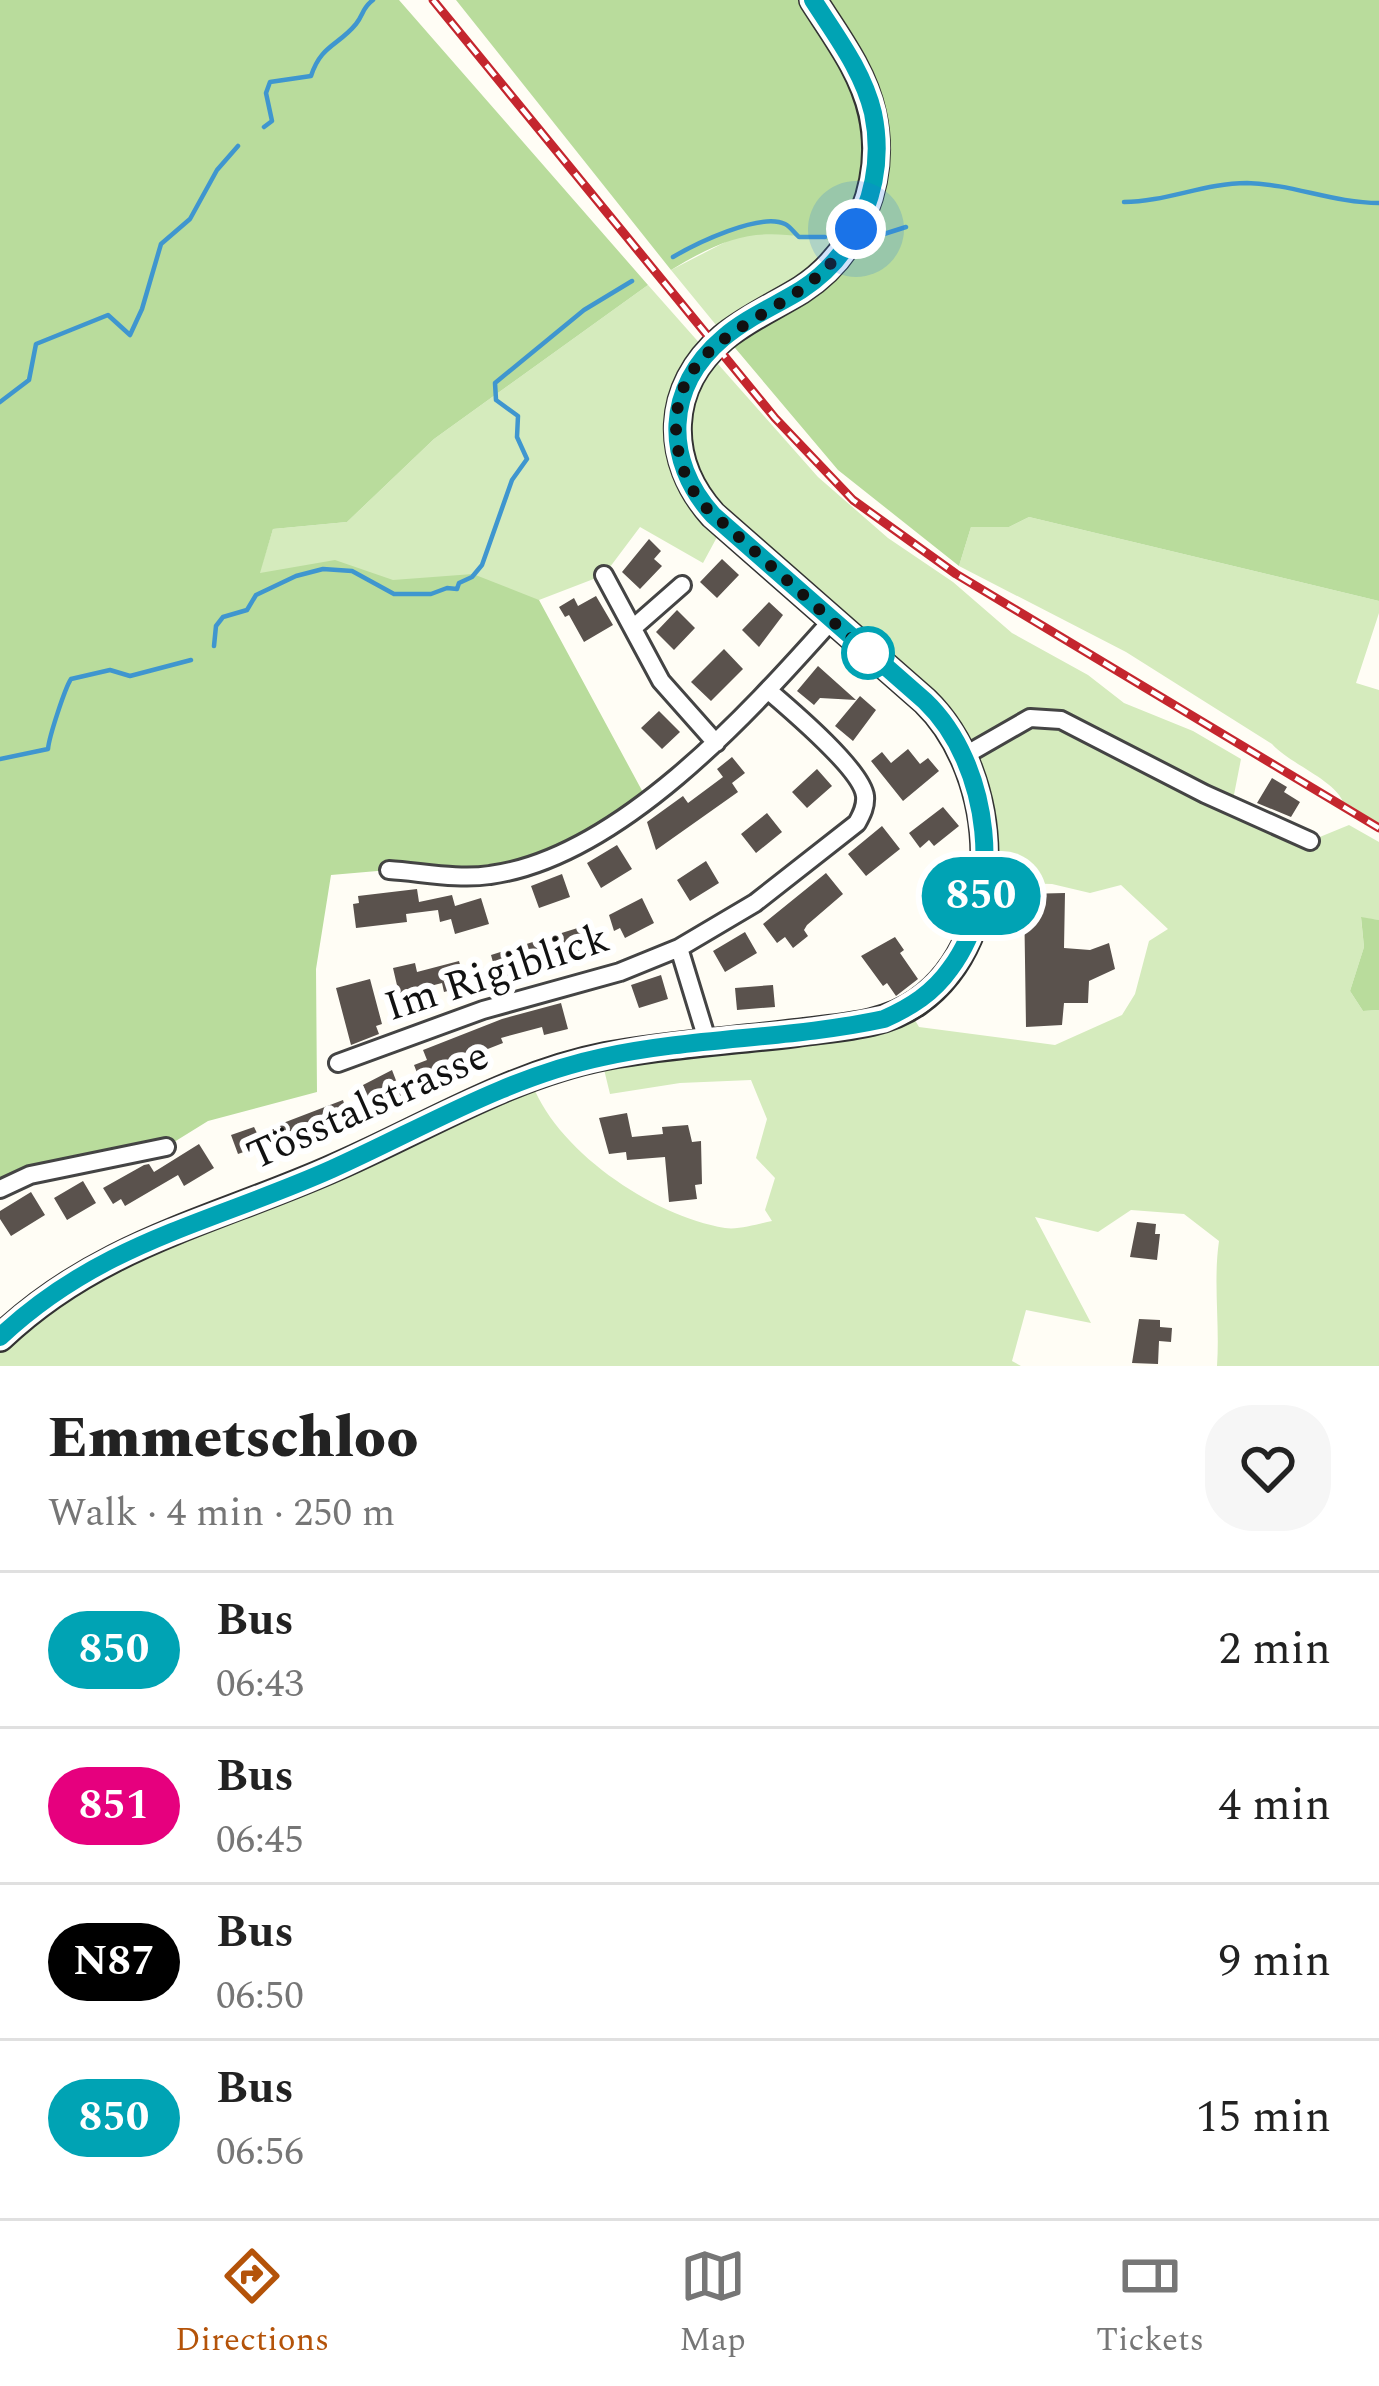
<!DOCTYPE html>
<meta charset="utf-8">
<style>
:root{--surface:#fff;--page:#f6f6f6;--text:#222;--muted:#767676;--line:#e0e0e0;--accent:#b45309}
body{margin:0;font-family:Spectral,serif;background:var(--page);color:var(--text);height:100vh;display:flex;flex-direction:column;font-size:45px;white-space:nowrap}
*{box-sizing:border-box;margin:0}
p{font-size:39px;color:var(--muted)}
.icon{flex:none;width:66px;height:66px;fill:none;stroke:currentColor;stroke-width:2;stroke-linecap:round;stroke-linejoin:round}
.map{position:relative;height:1366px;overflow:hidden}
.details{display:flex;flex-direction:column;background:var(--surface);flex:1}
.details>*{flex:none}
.badge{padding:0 24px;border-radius:39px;font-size:42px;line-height:78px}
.you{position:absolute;width:60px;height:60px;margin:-30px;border:9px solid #fff;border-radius:50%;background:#1a73e8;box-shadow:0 0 0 18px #1a73e833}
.map>.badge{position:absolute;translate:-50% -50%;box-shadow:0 0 0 6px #fff}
.round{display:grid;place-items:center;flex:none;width:126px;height:126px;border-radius:48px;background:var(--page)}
.headline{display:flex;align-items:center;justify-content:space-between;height:204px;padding:0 48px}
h1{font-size:57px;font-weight:800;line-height:90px}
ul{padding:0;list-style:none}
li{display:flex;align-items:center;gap:36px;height:156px;padding:0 48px;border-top:3px solid var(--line)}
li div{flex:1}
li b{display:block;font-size:45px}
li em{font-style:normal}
li .badge{min-width:132px;font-weight:700;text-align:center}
.tab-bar{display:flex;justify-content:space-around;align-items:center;height:168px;border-top:3px solid var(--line);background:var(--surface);font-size:33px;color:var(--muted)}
.tab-bar a{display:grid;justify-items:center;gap:6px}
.tab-bar .selected{color:var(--accent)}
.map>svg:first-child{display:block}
.green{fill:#d5ebbd}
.forest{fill:#b9dc9c}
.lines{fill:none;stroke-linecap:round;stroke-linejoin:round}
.stream{stroke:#3f96cf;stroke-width:4.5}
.building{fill:#5a524d}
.minor-casing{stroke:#444;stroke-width:22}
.secondary-casing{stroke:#333;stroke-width:30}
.minor{stroke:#fff;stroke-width:16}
.secondary{stroke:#fff6b0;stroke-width:24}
.rail-casing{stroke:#c4262e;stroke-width:9}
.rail{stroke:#fff;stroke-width:4.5;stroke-dasharray:14;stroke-linecap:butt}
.line-casing{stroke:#fff;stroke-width:27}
.line{stroke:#00a3b4;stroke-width:18}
.walk{stroke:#111;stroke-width:12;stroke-dasharray:0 21.6}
.stop-dot{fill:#fff;stroke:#00a3b4;stroke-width:6}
.labels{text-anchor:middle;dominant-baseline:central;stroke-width:12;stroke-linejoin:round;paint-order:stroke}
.street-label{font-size:42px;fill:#111;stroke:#fff}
</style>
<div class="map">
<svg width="1379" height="1366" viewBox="0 0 1379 1366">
<rect width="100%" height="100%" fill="#fffdf5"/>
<path class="green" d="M 778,233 L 848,243 L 725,336 L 671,270 L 739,235 Z
M 648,285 L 818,477 L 888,538 L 953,582 L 1012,633 L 1088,675 L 1124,703 L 1193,731 L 1241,759 L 1232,805 L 1310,841 L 1349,825 L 1379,842 L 1379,920 L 1361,918 L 1364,947 L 1350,991 L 1363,1011 L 1379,1010 L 1379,1366 L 1217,1366 C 1220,1324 1213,1283 1219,1241 L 1184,1214 L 1131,1210 L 1098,1232 L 1035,1217 L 1091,1323 L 1026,1310 L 1012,1361 L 1021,1366 L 0,1366 L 0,1338 L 59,1290 L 530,1078 C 553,1149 652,1216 725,1228 C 739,1230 758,1224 772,1221 L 765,1210 L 775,1178 L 756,1158 L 767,1119 L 751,1080 L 680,1083 L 610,1094 L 601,1057 L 908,1008 L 919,1027 L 1055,1045 L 1122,1015 L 1135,994 L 1149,941 L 1168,929 L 1121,885 L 1090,893 L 1052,884 L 983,882 L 954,737 L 723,526 L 703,563 L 640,527 L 604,575 L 539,600 L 259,574 L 273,529 L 347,522 L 434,439 Z
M 1029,517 L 1379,601 L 1379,613 L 1356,683 L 1379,690 L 1379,823 L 1344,804 C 1336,780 1291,765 1272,744 L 1126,652 L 959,566 L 971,527 L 1009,527 Z"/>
<path class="forest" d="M 0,0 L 399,0 L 648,285 L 434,439 L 347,522 L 273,529 L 260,573 L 335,560 L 393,580 L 473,574 L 539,600 L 646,798 L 573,850 L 486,876 L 389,870 L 331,875 L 316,969 L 317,1092 L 208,1121 L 166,1147 L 0,1189 Z
M 456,0 L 1379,0 L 1379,601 L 1029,517 L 1009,527 L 971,527 L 959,566 L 838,470 L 725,336 L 847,243 C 765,231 745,225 671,270 Z
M 1361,917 L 1379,920 L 1379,1010 L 1363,1011 L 1350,991 L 1364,947 Z"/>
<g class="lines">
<path class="stream" d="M 264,127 L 272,121 L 266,93 L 270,82 L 311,76 C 321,45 338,46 356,24 C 364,14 362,8 373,0
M 1124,202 C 1165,202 1205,183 1247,183 C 1292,184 1334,203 1379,203
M 884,234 L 906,227
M 673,257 C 695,244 760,212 785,224 C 791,227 794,233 799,237 L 825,237
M 0,402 L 29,380 L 36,344 L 108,315 L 130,335 L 142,309 L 161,244 L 190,219 L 217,170 L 238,146
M 214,646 L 216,626 L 223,617 L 247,610 L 256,595 L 296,576 L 323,569 L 352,571 L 394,594 L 431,594 L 447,588 L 457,589 L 459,583 L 472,577 L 482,565 L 512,480 L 527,459 L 517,437 L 518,416 L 496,400 L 495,383 L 584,310 L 632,281
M 0,759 L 48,749 C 49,737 65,688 71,679 L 110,670 L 130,676 L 191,660"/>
</g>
<path class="building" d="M 649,539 L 661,551 L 654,559 L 662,566 L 640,589 L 622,572 Z
M 722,559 L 739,575 L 717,598 L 700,582 Z
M 596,596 L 613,625 L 584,642 L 569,615 L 565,617 L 559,607 L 574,598 L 578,606 Z
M 769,602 L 783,615 L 759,647 L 742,630 Z
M 677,610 L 695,628 L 674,650 L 656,632 Z
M 724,649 L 743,669 L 711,701 L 691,682 Z
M 818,666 L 856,700 L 820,698 L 814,705 L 797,691 Z
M 860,696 L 876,710 L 853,741 L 835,726 Z
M 659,711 L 680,732 L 662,749 L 641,728 Z
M 908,749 L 920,764 L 928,758 L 939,771 L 903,801 L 871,761 L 882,752 L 891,763 Z
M 732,757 L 745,773 L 732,783 L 738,792 L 656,850 L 647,822 L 683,796 L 688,803 L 723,777 L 717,769 Z
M 817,769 L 832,786 L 807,808 L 792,792 Z
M 1272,778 L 1287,787 L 1284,792 L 1300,802 L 1291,817 L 1257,803 Z
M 943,807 L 959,826 L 934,846 L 929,840 L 920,848 L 909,833 Z
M 767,813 L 782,832 L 756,853 L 741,834 Z
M 882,826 L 900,849 L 866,876 L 848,854 Z
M 617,845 L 632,869 L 601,888 L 587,863 Z
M 706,861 L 719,883 L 690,901 L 677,880 Z
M 826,873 L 843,894 L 807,925 L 804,930 L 808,936 L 793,948 L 785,937 L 777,943 L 763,924 Z
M 562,874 L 570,897 L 539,908 L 531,886 Z
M 417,889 L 419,902 L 452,895 L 455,906 L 481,898 L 489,924 L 455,934 L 451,919 L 440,922 L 438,910 L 406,914 L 407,922 L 356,928 L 353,904 L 359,903 L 358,896 Z
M 1065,893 L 1064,948 L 1090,950 L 1109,943 L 1115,969 L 1089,981 L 1088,1003 L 1064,1003 L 1062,1025 L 1026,1027 L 1024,894 Z
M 642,898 L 654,923 L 625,938 L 620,928 L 614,931 L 609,915 Z
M 584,926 L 592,953 L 569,960 L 567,955 L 531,966 L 534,975 L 499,984 L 491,955 Z
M 745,932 L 757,953 L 725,972 L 713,951 Z
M 895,937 L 904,950 L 900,953 L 918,979 L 896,996 L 887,983 L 883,986 L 861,956 Z
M 459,961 L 466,986 L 444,992 L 442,983 L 399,994 L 393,968 L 415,963 L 417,972 Z
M 661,975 L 668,999 L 639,1008 L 631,985 Z
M 370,979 L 382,1024 L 376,1026 L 379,1034 L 351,1045 L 336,988 Z
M 773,985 L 775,1007 L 737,1010 L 735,988 Z
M 561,1003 L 568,1029 L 544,1035 L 542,1027 L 501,1038 L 503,1043 L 447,1065 L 451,1076 L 423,1088 L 414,1065 L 427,1060 L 423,1050 L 502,1019 Z
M 392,1070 L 402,1096 L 371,1108 L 363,1085 Z
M 343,1100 L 349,1120 L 300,1137 L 303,1144 L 276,1154 L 272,1142 L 238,1154 L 231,1135 L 254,1127 L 257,1133 Z
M 627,1113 L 632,1137 L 663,1134 L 662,1127 L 688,1125 L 692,1142 L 701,1141 L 702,1184 L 695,1185 L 697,1199 L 669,1202 L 665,1157 L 627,1160 L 626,1152 L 609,1154 L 599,1118 Z
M 199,1144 L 214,1168 L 184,1186 L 178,1175 L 125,1206 L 121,1199 L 113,1204 L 103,1188 L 144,1165 L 149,1164 L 154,1172 Z
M 83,1181 L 96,1203 L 67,1220 L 54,1198 Z
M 31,1192 L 45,1215 L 11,1236 L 0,1219 L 0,1211 Z
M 1137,1222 L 1156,1224 L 1155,1234 L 1160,1234 L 1157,1260 L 1130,1257 Z
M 1139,1319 L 1160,1320 L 1160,1327 L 1172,1328 L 1171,1342 L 1159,1341 L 1158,1364 L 1132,1363 Z"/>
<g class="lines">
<g class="minor-casing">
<path id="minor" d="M 604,575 L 661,681 L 716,743
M 633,628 L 682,585
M 962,757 L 1030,718 L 1061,720 L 1205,794 L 1310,841
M 389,870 C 421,872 458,880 490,875 C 618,858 748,714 831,621
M 679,948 L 708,1043
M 338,1063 L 483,1010 L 620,972 L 679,948 L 755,903 L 857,823 C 862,814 866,806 865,796 C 862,770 790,709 769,691
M 0,1189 L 30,1175 L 166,1147"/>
</g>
<g class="secondary-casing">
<path id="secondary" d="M 0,1338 C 96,1246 212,1221 329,1170 C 421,1131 508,1075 606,1056 C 669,1044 733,1041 796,1033 C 837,1027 883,1027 918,1002 C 1010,936 1001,775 925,701 L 713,515 C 664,460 665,387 723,338 C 746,319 775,306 801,290 C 858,253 887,180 872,113 C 863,71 836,36 813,0"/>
</g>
<use href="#minor" class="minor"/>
<use href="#secondary" class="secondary"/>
<g class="rail-casing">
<path id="rail" d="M 433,0 L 775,418 L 853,500 L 956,574 L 1379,828"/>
</g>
<use href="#rail" class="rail"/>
</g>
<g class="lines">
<g class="line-casing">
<path id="line" d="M 0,1337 C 101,1242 211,1223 332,1169 C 421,1129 507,1077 603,1057 C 695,1037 792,1039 884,1019 C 911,1007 933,993 950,969 C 1006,895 991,764 925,701 L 713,515 C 663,460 665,387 723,338 C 746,318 775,306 801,290 C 859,253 887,180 873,113 C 863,71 836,36 813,0"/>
</g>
<use href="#line" class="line"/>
<path class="walk" d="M 856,229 C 844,250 828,269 808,284 C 756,325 677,345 676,426 C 676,455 685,481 702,504 L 868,653"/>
</g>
<circle class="stop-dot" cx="868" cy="653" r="24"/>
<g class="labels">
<g class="street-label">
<text transform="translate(497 973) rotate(-18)">Im Rigiblick</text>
<text transform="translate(368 1106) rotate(-24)">Tösstalstrasse</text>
</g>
</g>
</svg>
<div class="you" style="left:856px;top:229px"></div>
<b class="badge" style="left:981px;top:896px;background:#00a3b4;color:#fff">850</b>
</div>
<section class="details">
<div class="headline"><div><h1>Emmetschloo</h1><p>Walk · 4 min · 250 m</p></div><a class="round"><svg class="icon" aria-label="heart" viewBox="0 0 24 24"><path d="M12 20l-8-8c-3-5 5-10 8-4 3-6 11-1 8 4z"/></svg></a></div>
<ul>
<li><span class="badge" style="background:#00a3b4;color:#fff">850</span><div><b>Bus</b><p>06:43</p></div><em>2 min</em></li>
<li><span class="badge" style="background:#e6007e;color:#fff">851</span><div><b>Bus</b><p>06:45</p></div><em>4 min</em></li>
<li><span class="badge" style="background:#000;color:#fff">N87</span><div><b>Bus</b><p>06:50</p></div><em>9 min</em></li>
<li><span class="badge" style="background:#00a3b4;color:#fff">850</span><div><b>Bus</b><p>06:56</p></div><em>15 min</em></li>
</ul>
</section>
<nav class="tab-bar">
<a class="selected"><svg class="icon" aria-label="directions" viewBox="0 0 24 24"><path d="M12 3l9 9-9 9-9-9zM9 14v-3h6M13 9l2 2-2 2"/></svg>Directions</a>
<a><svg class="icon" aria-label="map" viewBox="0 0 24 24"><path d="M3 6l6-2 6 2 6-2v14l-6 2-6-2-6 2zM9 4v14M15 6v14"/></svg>Map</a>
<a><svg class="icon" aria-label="tickets" viewBox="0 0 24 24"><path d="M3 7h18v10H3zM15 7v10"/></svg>Tickets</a>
</nav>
